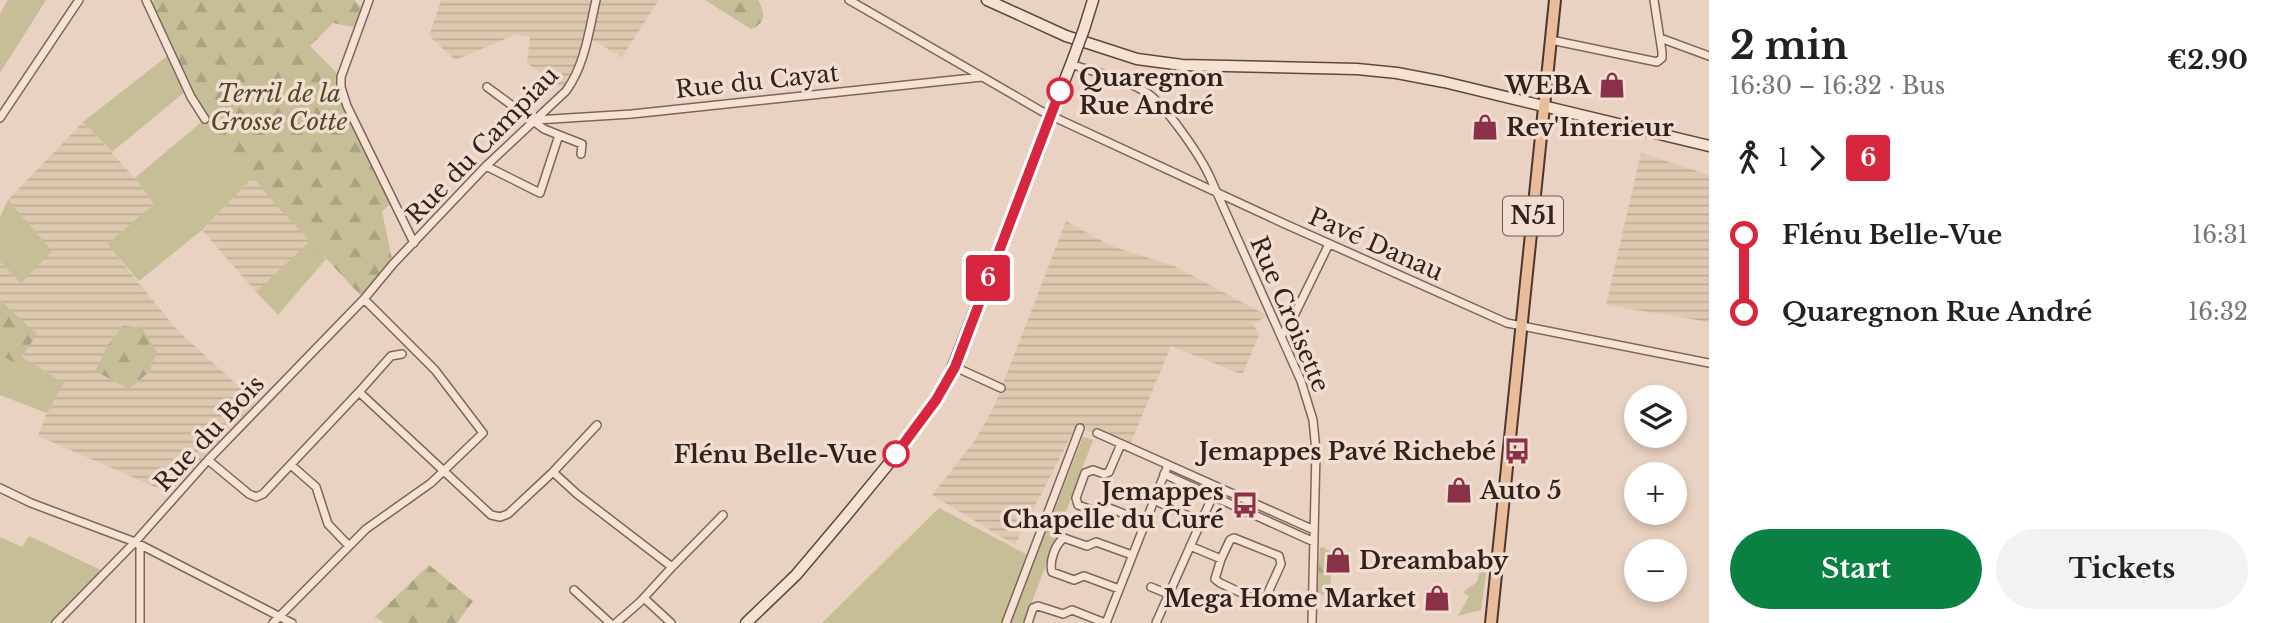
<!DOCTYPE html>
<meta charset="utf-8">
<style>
:root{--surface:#fff;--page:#f2f2f2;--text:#222;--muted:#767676;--accent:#0b8043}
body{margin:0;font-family:"Libre Baskerville",serif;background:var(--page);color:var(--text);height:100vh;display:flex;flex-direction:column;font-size:26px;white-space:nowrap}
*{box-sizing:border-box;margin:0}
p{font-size:23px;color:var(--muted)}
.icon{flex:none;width:38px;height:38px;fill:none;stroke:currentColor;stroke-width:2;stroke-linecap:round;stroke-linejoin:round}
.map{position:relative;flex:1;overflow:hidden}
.drawer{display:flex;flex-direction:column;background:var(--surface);width:560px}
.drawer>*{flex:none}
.badge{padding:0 14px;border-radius:5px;font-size:24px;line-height:46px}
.buttons{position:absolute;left:1624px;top:385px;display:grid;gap:14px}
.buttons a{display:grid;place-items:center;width:63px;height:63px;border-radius:50%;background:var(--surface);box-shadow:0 4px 10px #0003;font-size:35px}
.map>.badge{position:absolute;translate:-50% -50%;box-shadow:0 0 0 4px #fff}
.legs{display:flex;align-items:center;gap:10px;height:77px;padding:0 21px;font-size:23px}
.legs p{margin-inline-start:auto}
.overview{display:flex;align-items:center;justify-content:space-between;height:119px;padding:0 21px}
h1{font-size:38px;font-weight:700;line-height:52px}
.cta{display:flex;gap:14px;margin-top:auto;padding:14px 21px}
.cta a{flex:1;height:80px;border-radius:42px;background:var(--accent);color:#fff;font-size:28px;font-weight:700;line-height:80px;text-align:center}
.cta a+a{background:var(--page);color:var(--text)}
ul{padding:0 21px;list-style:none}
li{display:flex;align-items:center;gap:24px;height:77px;font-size:26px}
li i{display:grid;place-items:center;width:10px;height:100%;margin:0 9px;background:currentColor}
li i::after{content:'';width:18px;height:18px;margin:-9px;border:5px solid;border-radius:50%;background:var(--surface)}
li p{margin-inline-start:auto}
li:first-child i{background:linear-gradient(#0000 50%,currentColor 0)}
li:last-child i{background:linear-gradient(currentColor 50%,#0000 0)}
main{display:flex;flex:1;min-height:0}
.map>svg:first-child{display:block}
.farmland{fill:url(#farmland-rules)}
.green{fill:#c5be97}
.forest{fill:url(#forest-firs)}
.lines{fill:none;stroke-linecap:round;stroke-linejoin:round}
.street-casing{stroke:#80645b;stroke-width:10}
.secondary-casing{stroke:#62463e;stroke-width:13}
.primary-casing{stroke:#4e352f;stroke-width:14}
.street{stroke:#f5e2d3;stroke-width:7}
.secondary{stroke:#f5e2d3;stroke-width:10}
.primary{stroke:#e9bc9c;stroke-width:10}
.secondary-bridge-casing{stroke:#62463e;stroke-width:13;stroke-linecap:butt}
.secondary-bridge{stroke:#f5e2d3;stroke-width:10}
.line-1-casing{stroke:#fff;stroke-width:16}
.line-1{stroke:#d7263d;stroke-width:10}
.stop-1-dot{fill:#fff;stroke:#d7263d;stroke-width:3.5}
.labels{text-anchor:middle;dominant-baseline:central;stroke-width:7;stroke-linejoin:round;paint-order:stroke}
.shield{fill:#f1ded0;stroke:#6b5a53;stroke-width:2}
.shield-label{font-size:23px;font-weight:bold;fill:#31221d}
.stop-label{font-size:24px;font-weight:bold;fill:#31221d;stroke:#f1ded0;text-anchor:start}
.street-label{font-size:24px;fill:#31221d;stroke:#f1ded0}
.poi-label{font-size:24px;font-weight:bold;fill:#31221d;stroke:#f1ded0;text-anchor:end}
.park-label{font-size:24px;font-style:italic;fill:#4c4b26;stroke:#f1ded0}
</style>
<main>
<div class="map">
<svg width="1709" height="623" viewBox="0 0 1709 623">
<defs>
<pattern id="farmland-rules" width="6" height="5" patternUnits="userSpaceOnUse" patternTransform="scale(1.75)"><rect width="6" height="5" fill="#ddc9af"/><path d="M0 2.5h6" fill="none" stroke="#beac96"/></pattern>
<pattern id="forest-firs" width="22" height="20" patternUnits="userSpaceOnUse" patternTransform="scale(1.75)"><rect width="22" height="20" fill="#c5be97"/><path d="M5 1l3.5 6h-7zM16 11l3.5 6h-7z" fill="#aaa382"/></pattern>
</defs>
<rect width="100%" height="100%" fill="#e9d2c1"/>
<path class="farmland" d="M 441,0 L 659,0 L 622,57 L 589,38 L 566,91 L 527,63 L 530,37 L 517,34 L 455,60 L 429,36 Z
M 83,122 L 135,178 L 154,204 L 107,244 L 178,331 L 256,402 L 169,493 L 38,436 L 47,413 L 64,383 L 22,357 L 36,334 L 0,300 L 0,262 L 21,282 L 51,251 L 8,200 Z
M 1641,153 L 1709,175 L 1709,322 L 1606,305 Z
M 253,177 L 310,241 L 256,292 L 202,230 Z
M 1066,221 L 1111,246 L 1174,266 L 1268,316 L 1253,323 L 1259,335 L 1243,373 L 1239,373 L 1171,346 L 1129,447 L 1076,426 L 1015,545 L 932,495 L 976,439 L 994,407 Z"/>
<path class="green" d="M 8,0 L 46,0 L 0,73 L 0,14 Z
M 171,53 L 187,90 L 112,152 L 83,122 Z
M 205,119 L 253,177 L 202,230 L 139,281 L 107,244 L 154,204 L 135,178 Z
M 8,200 L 52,251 L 21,283 L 0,262 L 0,217 Z
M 310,241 L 326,259 L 278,315 L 256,292 Z
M 0,355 L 17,364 L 22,357 L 64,383 L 47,413 L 0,395 Z
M 1083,437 L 1093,440 L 1024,623 L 822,623 L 939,508 L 1035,559 Z
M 29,536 L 105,572 L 56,623 L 0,623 L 0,537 L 22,547 Z
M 1482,560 L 1488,560 L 1481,610 L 1458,616 L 1469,596 L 1463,592 L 1477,582 Z"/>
<path class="forest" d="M 155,0 L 354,0 L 361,7 L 354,27 L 333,23 L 310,46 L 341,77 L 341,87 L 393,202 L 382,211 L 393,264 L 364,299 L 276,205 L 205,119 L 147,5 Z
M 705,0 L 758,0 C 765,12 767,23 751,29 Z
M 0,300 L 37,334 L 17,364 L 0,355 Z
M 123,326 L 142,328 L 157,352 L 149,372 L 129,389 L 95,371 L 108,345 Z
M 1323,547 L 1333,554 L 1329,598 L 1317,592 L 1320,548 Z
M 429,565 L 473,601 L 457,623 L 385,623 L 375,617 Z"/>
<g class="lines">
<g class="street-casing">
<path id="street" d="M 146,0 L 191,97 L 205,119
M 369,0 L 341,77 L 341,87 L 347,106 L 414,243
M 849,0 L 1043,112 L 1285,224 L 1507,323 L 1709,363
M 1660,38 L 1709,56
M 1551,40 L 1657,62 L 1662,58 L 1662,52 L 1654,0
M 1071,64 C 1096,73 1124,78 1147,93 C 1166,106 1199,154 1209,175 L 1301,381 L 1313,420 L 1316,451 L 1312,623
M 0,118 L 79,0
M 536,120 L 632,114 L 982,77
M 559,135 L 582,144 L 581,154
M 486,166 L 540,193 L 559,135 L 544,129 L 487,87
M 1281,336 L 1290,324 L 1329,244
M 955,367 L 1001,388
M 359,392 L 391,356 L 402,354
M 1097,433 L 1314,530
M 1121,444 L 1109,472 L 1104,474 L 1093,470 L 1085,473 L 1076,498 L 1078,505 L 1100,513 L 1109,508 L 1145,522
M 208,460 L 249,494 L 256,497 L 263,494 L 359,392 L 491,515 L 500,517 L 508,514 L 553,472 L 577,494 L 672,567 L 640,602 L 616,623
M 291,465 L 316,487 L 328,524 L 349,546
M 553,472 L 597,425
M 1164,474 L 1314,542
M 0,488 L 31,503 L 135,542 L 292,623
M 1154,500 L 1201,522
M 138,544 L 140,547 L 140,623
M 1190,546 L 1221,559 L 1215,579 L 1220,583 L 1257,600 L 1266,597 L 1281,564 L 1279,556 L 1234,538 L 1230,540 L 1221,559
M 672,567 L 723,515
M 1151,587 L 1168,594
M 1119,589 L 1084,576 L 1074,580 L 1052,572 C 1049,562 1055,544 1064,538 L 1087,546 L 1096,542 L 1132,555
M 574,590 L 610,623
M 644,598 L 671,623
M 56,623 L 135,542 L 208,460 L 364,299 L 393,264 L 486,166 L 566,91 C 585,65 589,31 596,0
M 273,623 L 366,529 L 431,483 L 483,433 L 435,370 L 364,299
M 1006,623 L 1080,428
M 1028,623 L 1033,608 L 1038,606 L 1063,614 L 1072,610 L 1105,623
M 1106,623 L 1168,465
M 1156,623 L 1214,493"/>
</g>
<g class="secondary-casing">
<path id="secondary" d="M 987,0 L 1066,36 L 1137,59 L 1182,65 L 1357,69 L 1397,73 L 1444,82 L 1709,146
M 1084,29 L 1093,0
M 746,623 L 796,575 L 845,517 L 904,445 L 945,387 L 1073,59"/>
</g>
<g class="primary-casing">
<path id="primary" d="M 1491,623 L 1555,0"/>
</g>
<use href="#street" class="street"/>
<use href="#secondary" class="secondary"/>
<use href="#primary" class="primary"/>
<g class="secondary-bridge-casing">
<path id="secondary-bridge" d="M 1073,59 L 1084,29"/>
</g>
<use href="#secondary-bridge" class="secondary-bridge"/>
</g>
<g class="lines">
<g class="line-1-casing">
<path id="line-1" d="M 896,454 L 936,400 L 955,367 L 1060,91"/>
</g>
<use href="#line-1" class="line-1"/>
</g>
<defs>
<g id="shop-bare" transform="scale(2.1)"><path d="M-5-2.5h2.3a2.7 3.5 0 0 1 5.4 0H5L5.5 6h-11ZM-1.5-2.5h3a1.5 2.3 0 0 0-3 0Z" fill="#893149" stroke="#f1ded0" stroke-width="2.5" paint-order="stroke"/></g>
<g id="bus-bare" transform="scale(2.1)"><path d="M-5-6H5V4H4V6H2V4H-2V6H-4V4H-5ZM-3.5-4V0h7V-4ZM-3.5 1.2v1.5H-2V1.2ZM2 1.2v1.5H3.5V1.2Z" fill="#893149" stroke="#f1ded0" stroke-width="2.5" paint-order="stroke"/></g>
</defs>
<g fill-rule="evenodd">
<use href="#shop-bare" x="1612" y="85"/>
<use href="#shop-bare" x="1485" y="127"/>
<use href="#bus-bare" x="1517" y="451"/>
<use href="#shop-bare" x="1459" y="490"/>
<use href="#bus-bare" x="1245" y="505"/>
<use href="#shop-bare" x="1338" y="560"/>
<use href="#shop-bare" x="1437" y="598"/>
</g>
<g class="stop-1-dot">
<circle cx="1060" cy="91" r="12"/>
<circle cx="896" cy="454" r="12"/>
</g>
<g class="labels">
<rect class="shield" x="1503" y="196.5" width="60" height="39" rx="5"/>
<g class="shield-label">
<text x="1533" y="216">N51</text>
</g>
<g class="stop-label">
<text x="1079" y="77">Quaregnon<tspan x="1079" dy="28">Rue André</tspan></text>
<text x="877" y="454" text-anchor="end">Flénu Belle-Vue</text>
</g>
<g class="street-label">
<text transform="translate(757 81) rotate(-6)">Rue du Cayat</text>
<text transform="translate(482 145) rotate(-46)">Rue du Campiau</text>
<text transform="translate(1376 244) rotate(24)">Pavé Danau</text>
<text transform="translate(1290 314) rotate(67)">Rue Croisette</text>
<text transform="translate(209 433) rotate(-47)">Rue du Bois</text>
</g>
<g class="poi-label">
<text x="1591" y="85">WEBA</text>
<text x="1506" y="127" text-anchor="start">Rev'Interieur</text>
<text x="1496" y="451">Jemappes Pavé Richebé</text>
<text x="1480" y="490" text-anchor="start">Auto 5</text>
<text x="1224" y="491">Jemappes<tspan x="1224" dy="28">Chapelle du Curé</tspan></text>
<text x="1359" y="560" text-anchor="start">Dreambaby</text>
<text x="1416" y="598">Mega Home Market</text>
</g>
<g class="park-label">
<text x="279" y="93">Terril de la<tspan x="279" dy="28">Grosse Cotte</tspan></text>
</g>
</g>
</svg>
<div class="buttons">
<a><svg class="icon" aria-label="layers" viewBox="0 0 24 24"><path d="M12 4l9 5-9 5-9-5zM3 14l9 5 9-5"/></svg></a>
<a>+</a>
<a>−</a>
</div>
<b class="badge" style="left:988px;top:278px;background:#d7263d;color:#fff">6</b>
</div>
<section class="drawer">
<div class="overview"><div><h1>2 min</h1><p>16:30 – 16:32 · Bus</p></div><b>€2.90</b></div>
<div class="legs"><svg class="icon" aria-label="walk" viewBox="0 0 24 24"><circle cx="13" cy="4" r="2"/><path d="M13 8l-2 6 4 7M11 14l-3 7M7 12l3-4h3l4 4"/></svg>1<svg class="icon" aria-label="forward" viewBox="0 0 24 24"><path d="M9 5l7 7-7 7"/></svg><b class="badge" style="background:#d7263d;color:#fff">6</b></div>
<ul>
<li><i style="color:#d7263d"></i><b>Flénu Belle-Vue</b><p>16:31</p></li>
<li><i style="color:#d7263d"></i><b>Quaregnon Rue André</b><p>16:32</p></li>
</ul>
<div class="cta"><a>Start</a><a>Tickets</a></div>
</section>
</main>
